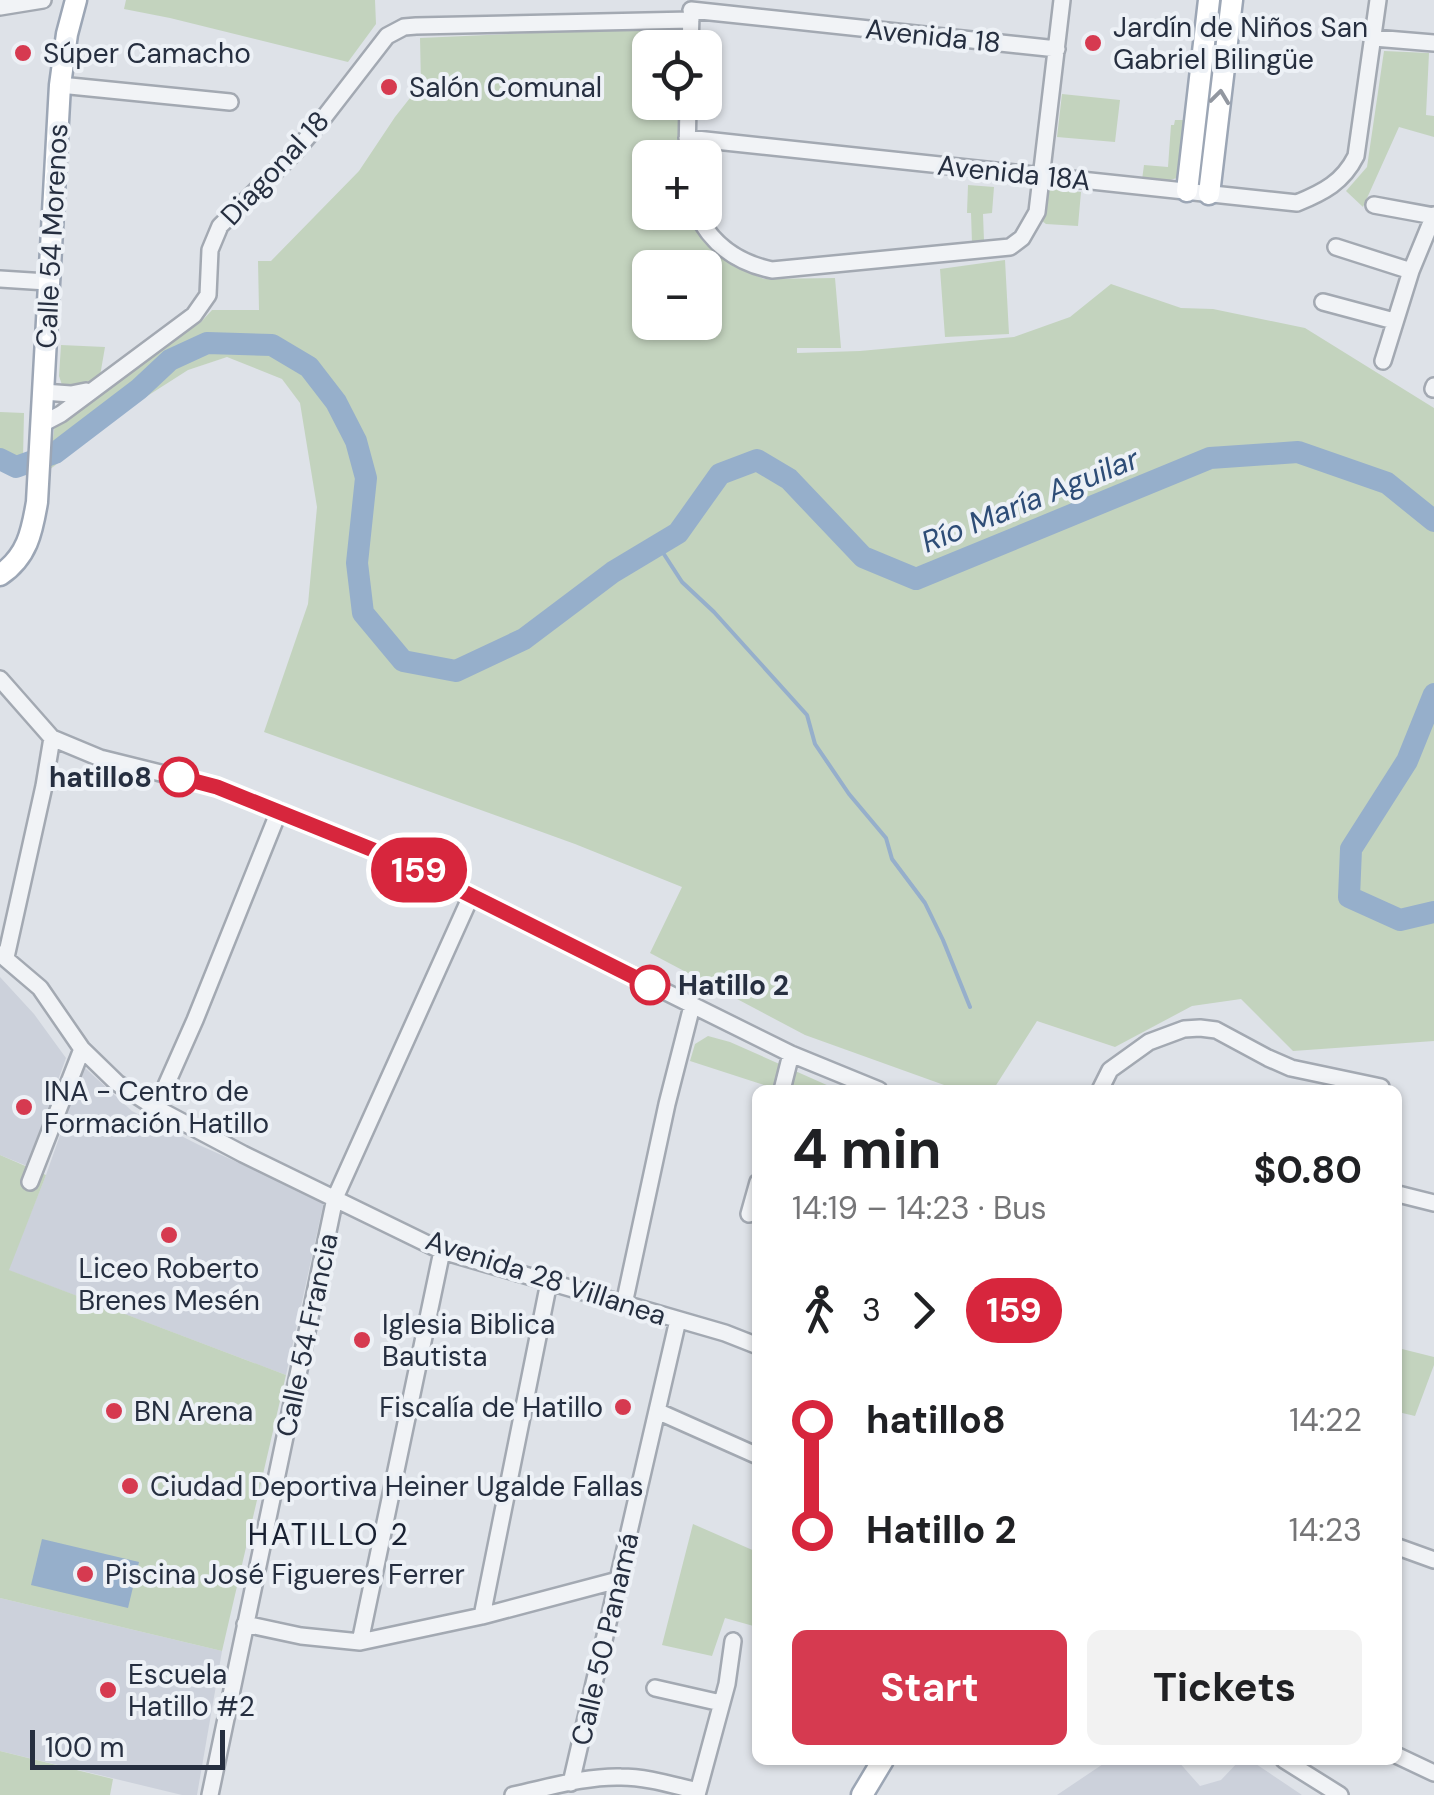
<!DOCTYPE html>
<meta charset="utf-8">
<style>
:root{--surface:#fff;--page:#f2f2f2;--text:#202124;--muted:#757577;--accent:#d63a50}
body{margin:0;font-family:"DM Sans",sans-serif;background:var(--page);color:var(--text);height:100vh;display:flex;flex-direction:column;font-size:38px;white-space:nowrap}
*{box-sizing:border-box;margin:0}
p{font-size:32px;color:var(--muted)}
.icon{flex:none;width:55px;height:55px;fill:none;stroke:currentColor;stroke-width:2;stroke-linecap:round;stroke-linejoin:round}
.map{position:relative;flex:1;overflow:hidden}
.panel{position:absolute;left:752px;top:1085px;width:650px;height:680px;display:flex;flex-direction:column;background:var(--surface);border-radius:15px;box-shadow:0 2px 8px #0004}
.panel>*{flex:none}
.badge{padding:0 20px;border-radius:32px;font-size:35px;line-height:65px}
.controls{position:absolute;left:632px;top:30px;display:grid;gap:20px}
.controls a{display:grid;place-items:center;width:90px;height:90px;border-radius:15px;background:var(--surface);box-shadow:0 2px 8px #0004;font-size:50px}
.scale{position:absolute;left:30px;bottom:25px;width:195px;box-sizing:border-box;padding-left:10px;border:5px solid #262f40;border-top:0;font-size:28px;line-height:35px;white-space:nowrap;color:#262f40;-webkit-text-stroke:8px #edf1f6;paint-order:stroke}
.map>.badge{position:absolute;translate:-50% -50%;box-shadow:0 0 0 5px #fff}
.legs{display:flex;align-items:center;gap:15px;height:110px;padding:0 40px;font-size:32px}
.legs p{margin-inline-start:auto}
.head{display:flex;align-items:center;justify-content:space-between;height:170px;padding:0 40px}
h1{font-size:55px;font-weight:700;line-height:75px}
.button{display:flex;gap:20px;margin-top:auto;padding:20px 40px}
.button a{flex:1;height:115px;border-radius:15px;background:var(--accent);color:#fff;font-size:40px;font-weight:700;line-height:115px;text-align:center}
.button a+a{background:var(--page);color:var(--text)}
ul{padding:0 40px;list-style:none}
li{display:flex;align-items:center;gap:35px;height:110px;font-size:38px}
li i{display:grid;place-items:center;width:15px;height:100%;margin:0 12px;background:currentColor}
li i::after{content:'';width:25px;height:25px;margin:-12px;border:8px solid;border-radius:50%;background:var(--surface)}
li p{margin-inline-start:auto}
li:first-child i{background:linear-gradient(#0000 50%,currentColor 0)}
li:last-child i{background:linear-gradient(currentColor 50%,#0000 0)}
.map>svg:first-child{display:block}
.built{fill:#ccd1db}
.green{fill:#c3d3be;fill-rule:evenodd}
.water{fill:#96afcb}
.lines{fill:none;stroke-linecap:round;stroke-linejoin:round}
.stream{stroke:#96afcb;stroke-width:4}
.river{stroke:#96afcb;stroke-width:22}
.minor-casing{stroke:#a3a9b2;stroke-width:20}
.major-casing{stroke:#9ca6b5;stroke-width:25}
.minor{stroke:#f1f3f6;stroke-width:15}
.major{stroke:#fff;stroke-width:20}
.oneway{stroke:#9297a0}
.line-1-casing{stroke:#fff;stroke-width:22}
.line-1{stroke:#d7263d;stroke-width:15}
.poi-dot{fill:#d63a50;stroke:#edf1f6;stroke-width:4}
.stop-1-dot{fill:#fff;stroke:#d7263d;stroke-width:5}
.labels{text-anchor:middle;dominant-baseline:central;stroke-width:8;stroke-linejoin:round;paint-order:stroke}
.poi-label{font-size:28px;fill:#262f40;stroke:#edf1f6;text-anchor:start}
.street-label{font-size:28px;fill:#262f40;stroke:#edf1f6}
.stop-label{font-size:28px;font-weight:bold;fill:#262f40;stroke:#edf1f6;text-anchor:end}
.water-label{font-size:30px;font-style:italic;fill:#2e4d77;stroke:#edf1f6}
.neighbourhood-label{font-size:30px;letter-spacing:2.5px;fill:#182031;stroke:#edf1f6}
</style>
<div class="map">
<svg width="1434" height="1795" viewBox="0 0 1434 1795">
<rect width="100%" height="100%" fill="#dee2e8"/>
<path class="built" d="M 0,977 L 34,1014 L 66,1058 L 27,1166 L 0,1155 Z
M 84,1067 L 132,1111 L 199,1145 L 324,1201 L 286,1375 L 8,1270 L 46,1175 Z
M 0,1598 L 222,1651 L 197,1795 L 182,1795 L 0,1751 Z
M 1109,1760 L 1177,1760 L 1200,1786 L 1221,1780 L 1240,1760 L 1250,1760 L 1302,1795 L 1057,1795 Z"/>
<path class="green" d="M 126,0 L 375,0 L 376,24 L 348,62 L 170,18 L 124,9 Z
M 669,27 L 680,34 L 682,47 L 650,48 L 650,102 L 680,103 L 679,157 L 650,158 L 650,212 L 692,213 L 709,248 L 733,266 L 764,279 L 835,278 L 841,348 L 797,348 L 797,353 L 860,351 L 1014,337 L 1070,317 L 1111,284 L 1181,308 L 1213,309 L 1305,328 L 1434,408 L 1434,1041 L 1293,1051 L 1241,999 L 1192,1006 L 1115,1047 L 1037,1021 L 993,1090 L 958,1090 L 805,1035 L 650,953 L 682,887 L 575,844 L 264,732 L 308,604 L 317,507 L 300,403 L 282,379 L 227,357 L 188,370 L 141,400 L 49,470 L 55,423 L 201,322 L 212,310 L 259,310 L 258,261 L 271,261 L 359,171 L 395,117 L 421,84 L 420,38 ZM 650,268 L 705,268 L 705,322 L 650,322 Z
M 1384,51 L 1429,53 L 1426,115 L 1434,116 L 1434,137 L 1399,127 L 1363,207 L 1346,191 L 1367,167 Z
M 1062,94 L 1120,100 L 1115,142 L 1057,137 Z
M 1175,120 L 1184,120 L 1177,178 L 1163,182 L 1142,180 L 1144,165 L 1168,167 L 1171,125 L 1174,125 Z
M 968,185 L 994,187 L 992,213 L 983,214 L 984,241 L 972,243 L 971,213 L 967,213 Z
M 1048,188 L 1081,192 L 1078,226 L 1046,224 L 1042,221 L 1044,193 Z
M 1005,260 L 1009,334 L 945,337 L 940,269 Z
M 61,345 L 105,347 L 100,376 L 72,389 L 63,388 L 59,376 Z
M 0,412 L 24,413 L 23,458 L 9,458 L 0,454 Z
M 708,1036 L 730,1042 L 838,1090 L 779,1090 L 690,1061 L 695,1044 Z
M 0,1155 L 46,1175 L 9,1270 L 286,1375 L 222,1651 L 0,1598 Z
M 1398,1348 L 1434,1357 L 1434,1365 L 1415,1416 L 1398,1412 Z
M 693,1524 L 757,1552 L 757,1627 L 725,1618 L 712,1656 L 662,1645 Z
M 0,1751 L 113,1779 L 110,1795 L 0,1795 Z"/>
<path class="water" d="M 42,1539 L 139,1562 L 128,1608 L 31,1585 Z"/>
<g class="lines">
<path class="stream" d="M 658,545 L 682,582 L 714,612 L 807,715 L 815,744 L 849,794 L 886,838 L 892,859 L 925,903 L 943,940 L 970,1007"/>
<path class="river" d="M 0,459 L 16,467 L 55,453 L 139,389 L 170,360 L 207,343 L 272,345 L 309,367 L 336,402 L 356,441 L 366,478 L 357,563 L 363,613 L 403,661 L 456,671 L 524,639 L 613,572 L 678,533 L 720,474 L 757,460 L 789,479 L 863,557 L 916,579 L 1210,458 L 1298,452 L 1387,483 L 1434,521
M 1434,694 L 1407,761 L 1351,849 L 1349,897 L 1400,920 L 1434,912"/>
<g class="minor-casing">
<path id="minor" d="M 0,7 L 43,0
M 691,10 L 1057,49
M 1374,38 L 1434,43
M 690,48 L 691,14
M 60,85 L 230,102
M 687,138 L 1297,203 C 1324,192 1343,182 1356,156 L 1378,0
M 687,158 L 688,102
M 1374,205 L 1434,216
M 696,212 C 711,244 738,263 772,270 L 1010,247 L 1022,238 L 1037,212 L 1062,0
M 1336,247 L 1411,271
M 0,279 L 47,282
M 1323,302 L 1394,321
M 1383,361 L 1411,271 L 1434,215
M 1433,389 L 1434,386
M 43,392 L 71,394 L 86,391
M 42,424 L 61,414 L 194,315 L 208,295 L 210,250 L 220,226 L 294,153 L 322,120 L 387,36 L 404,27 L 416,26 L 691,20
M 0,679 L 52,738 L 100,758 L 217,787 L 408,864 L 791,1054 L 879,1090
M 0,954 L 40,988 L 82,1049 L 117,1083 L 156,1108 L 243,1154 L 442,1251 L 725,1333 L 758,1346
M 6,957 L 44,786 L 52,738
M 782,1090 L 791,1054
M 1100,1090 L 1110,1070 L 1149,1042 L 1184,1029 L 1200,1028 L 1216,1030 L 1268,1058 L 1291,1068 L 1381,1087
M 156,1108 L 195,1020 L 279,811
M 30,1182 L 82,1049
M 1398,1194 L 1434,1203
M 749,1214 L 758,1182
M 624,1304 L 667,1104 L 692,1006
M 657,1411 L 758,1456
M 1398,1547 L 1434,1560
M 482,1616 L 549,1282
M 245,1624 L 301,1636 L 360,1642 L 482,1616 L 618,1580
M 360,1642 L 442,1251
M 655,1688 L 721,1703
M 1398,1756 L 1434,1773
M 1284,1760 L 1340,1795
M 571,1783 L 678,1320
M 210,1795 L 335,1198 L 471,896
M 513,1795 C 547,1788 585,1776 621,1777 C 647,1777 672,1785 698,1791
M 697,1795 L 727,1684 L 733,1641"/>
</g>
<g class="major-casing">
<path id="major" d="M 1187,191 L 1209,0
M 1209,194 L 1232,0
M 0,575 C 27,557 32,532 37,502 L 60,85 L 67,34 L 76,0
M 862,1795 L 883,1760"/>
</g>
<use href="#minor" class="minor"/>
<use href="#major" class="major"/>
</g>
<defs><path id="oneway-chevron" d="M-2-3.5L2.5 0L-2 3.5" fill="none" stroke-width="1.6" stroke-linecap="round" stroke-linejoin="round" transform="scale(2.5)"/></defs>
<use class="oneway" href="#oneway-chevron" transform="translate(1220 97) rotate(-83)"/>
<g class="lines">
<g class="line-1-casing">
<path id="line-1" d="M 179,777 L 217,787 L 408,864 L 650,985"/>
</g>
<use href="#line-1" class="line-1"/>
</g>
<g class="poi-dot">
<circle cx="1093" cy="43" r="10"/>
<circle cx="23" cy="53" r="10"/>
<circle cx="389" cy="87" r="10"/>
<circle cx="24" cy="1107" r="10"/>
<circle cx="169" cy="1235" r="10"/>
<circle cx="362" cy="1340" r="10"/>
<circle cx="623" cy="1407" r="10"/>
<circle cx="114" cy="1411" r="10"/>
<circle cx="130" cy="1486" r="10"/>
<circle cx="85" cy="1574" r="10"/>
<circle cx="108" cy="1690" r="10"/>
</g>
<g class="stop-1-dot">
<circle cx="179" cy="777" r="18"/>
<circle cx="650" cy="985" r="18"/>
</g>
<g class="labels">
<g class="poi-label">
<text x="1113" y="27">Jardín de Niños San<tspan x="1113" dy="32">Gabriel Bilingüe</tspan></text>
<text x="43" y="53">Súper Camacho</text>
<text x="409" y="87">Salón Comunal</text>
<text x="44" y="1091">INA - Centro de<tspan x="44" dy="32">Formación Hatillo</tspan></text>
<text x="169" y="1268" text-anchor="middle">Liceo Roberto<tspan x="169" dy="32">Brenes Mesén</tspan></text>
<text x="382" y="1324">Iglesia Biblica<tspan x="382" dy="32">Bautista</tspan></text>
<text x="603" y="1407" text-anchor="end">Fiscalía de Hatillo</text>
<text x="134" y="1411">BN Arena</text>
<text x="150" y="1486">Ciudad Deportiva Heiner Ugalde Fallas</text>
<text x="105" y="1574">Piscina José Figueres Ferrer</text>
<text x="128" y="1674">Escuela<tspan x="128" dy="32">Hatillo #2</tspan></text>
</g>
<g class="street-label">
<text transform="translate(933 36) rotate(6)">Avenida 18</text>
<text transform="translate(275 168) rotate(-47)">Diagonal 18</text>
<text transform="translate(1014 173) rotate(6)">Avenida 18A</text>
<text transform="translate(52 236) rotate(-87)">Calle 54 Morenos</text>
<text transform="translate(546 1278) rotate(18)">Avenida 28 Villanea</text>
<text transform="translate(307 1335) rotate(-78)">Calle 54 Francia</text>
<text transform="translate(605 1639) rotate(-77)">Calle 50 Panamá</text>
</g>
<g class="stop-label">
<text x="152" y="777">hatillo8</text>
<text x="678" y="985" text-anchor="start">Hatillo 2</text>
</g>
<g class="water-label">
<text transform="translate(1030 500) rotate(-22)">Río María Aguilar</text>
</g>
<g class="neighbourhood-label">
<text x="329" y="1534">HATILLO 2</text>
</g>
</g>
</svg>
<div class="controls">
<a><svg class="icon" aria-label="locate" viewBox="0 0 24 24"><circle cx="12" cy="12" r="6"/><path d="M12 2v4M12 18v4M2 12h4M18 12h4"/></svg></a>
<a>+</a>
<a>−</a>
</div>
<div class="scale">100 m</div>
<b class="badge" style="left:419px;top:870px;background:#d7263d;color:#fff">159</b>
<section class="panel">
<div class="head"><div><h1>4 min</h1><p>14:19 – 14:23 · Bus</p></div><b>$0.80</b></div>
<div class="legs"><svg class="icon" aria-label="walk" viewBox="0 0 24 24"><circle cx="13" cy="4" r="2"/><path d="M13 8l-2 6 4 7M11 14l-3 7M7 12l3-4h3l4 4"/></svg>3<svg class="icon" aria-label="forward" viewBox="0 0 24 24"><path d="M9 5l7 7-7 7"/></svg><b class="badge" style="background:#d7263d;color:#fff">159</b></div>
<ul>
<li><i style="color:#d7263d"></i><b>hatillo8</b><p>14:22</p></li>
<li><i style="color:#d7263d"></i><b>Hatillo 2</b><p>14:23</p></li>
</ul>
<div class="button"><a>Start</a><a>Tickets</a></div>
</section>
</div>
